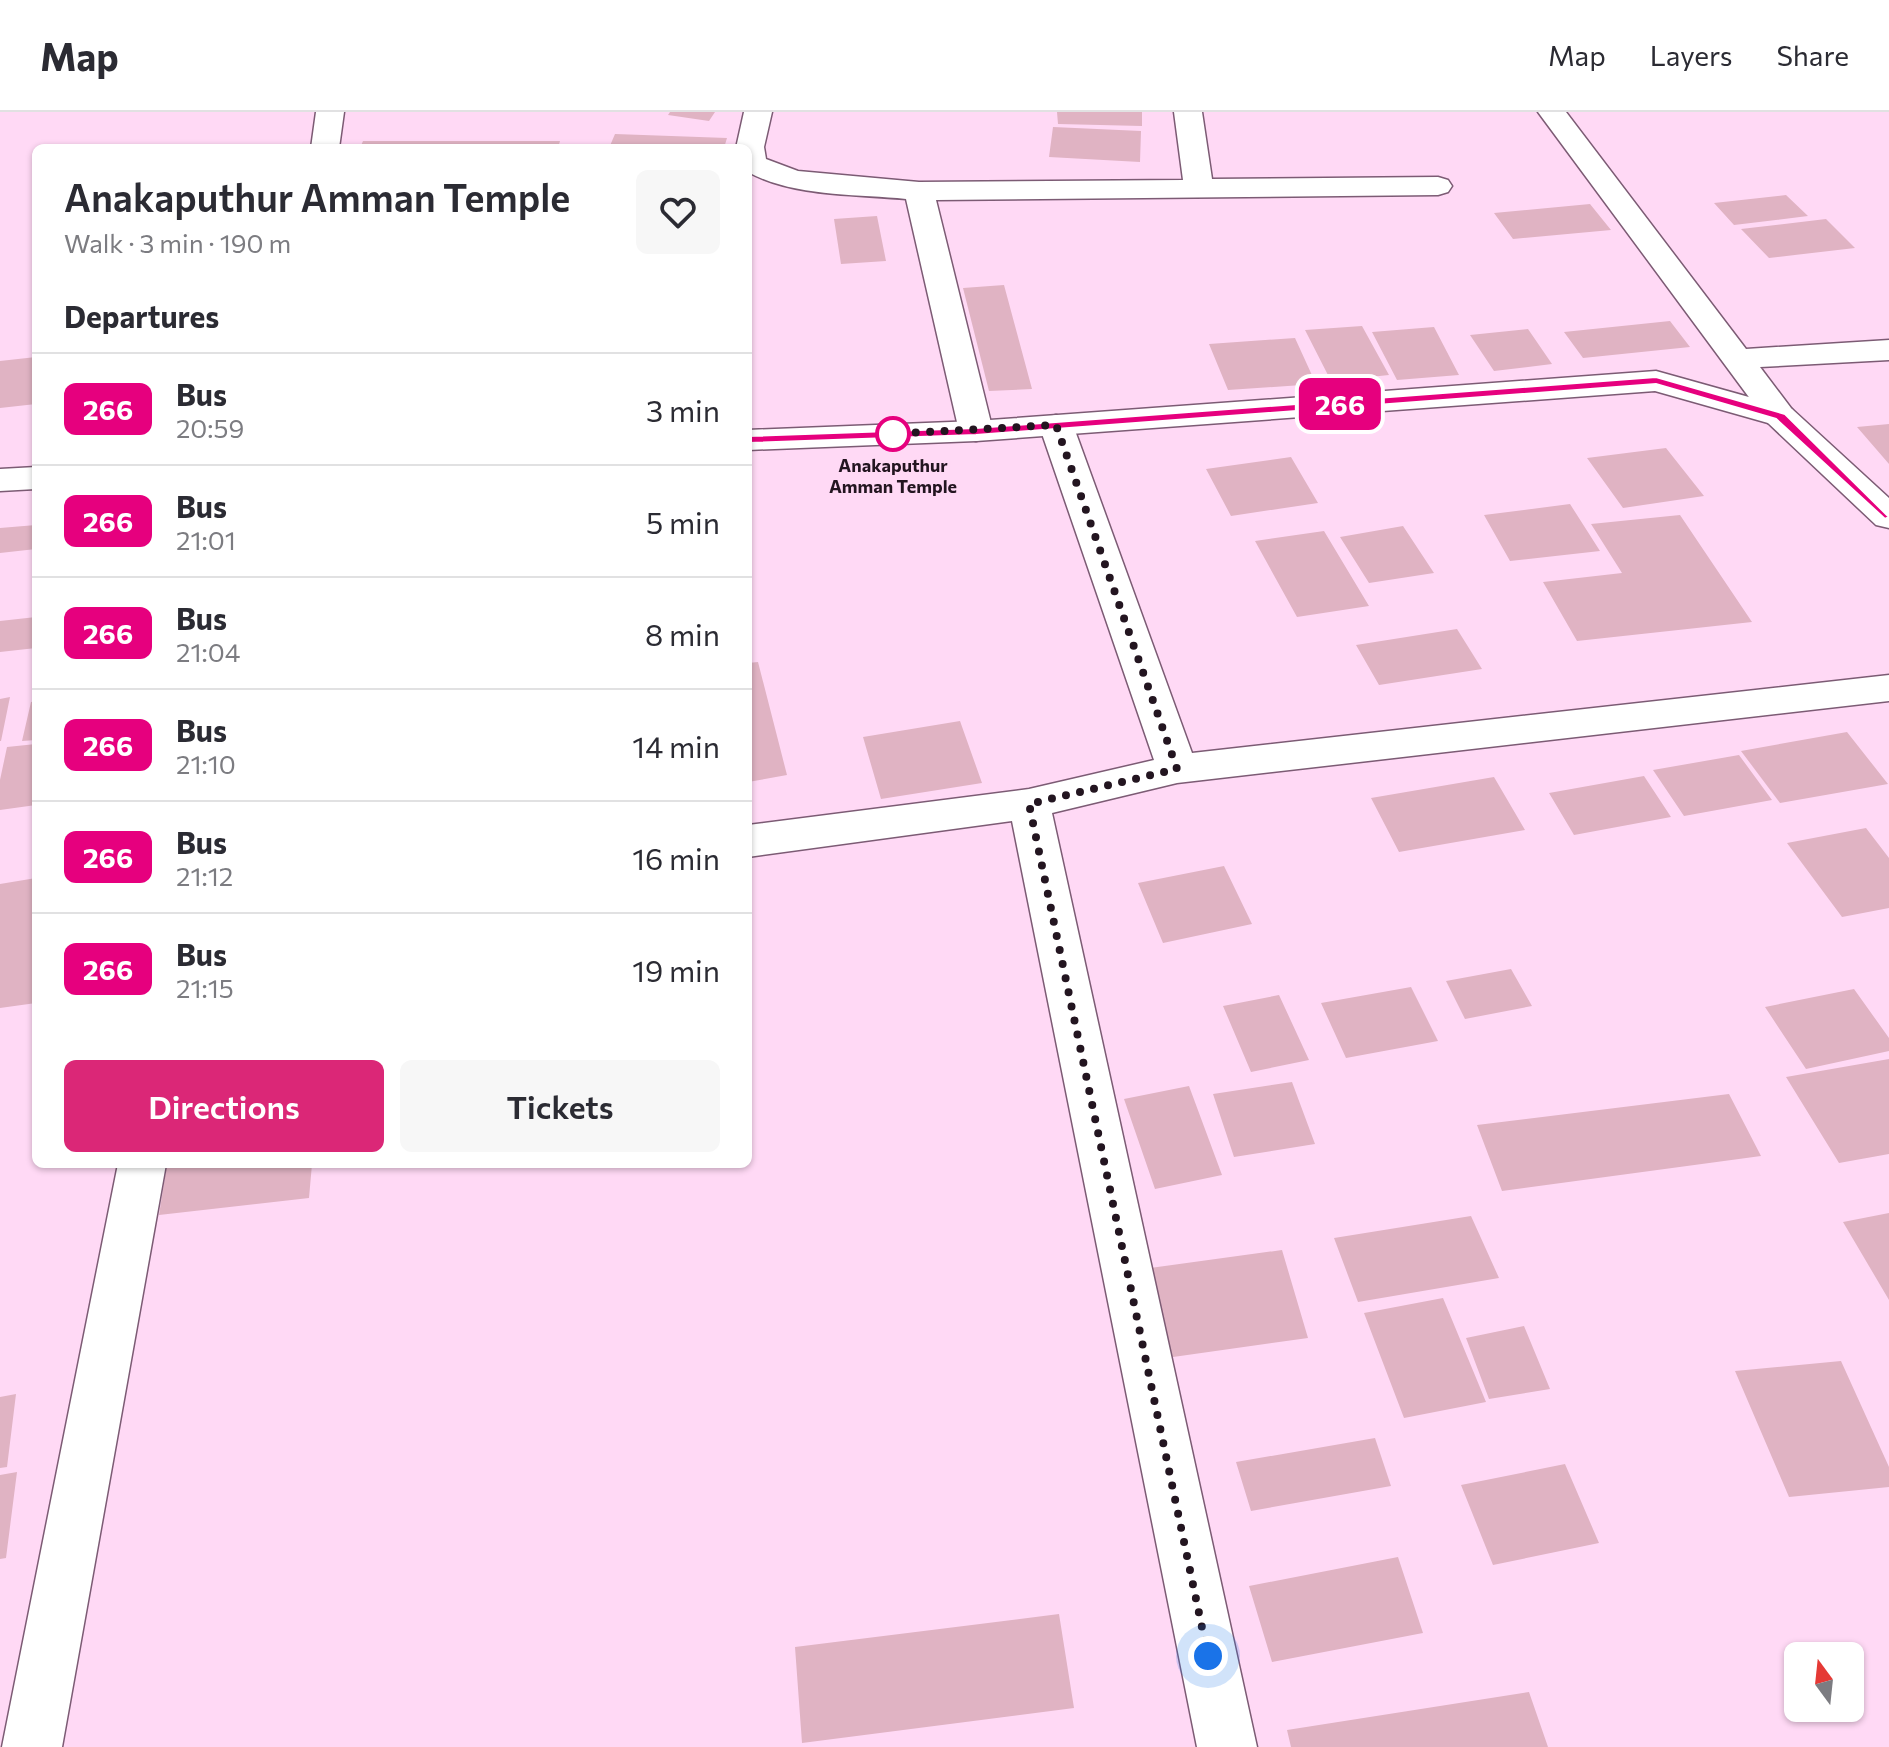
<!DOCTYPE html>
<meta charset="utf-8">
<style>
:root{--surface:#fff;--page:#f7f7f7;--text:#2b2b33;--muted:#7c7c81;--line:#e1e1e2;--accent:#db2777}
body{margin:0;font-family:Commissioner,sans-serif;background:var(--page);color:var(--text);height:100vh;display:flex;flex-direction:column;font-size:30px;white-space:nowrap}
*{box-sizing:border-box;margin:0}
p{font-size:26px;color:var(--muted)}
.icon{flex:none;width:44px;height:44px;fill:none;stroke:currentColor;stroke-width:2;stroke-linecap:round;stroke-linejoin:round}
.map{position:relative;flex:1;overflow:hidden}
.drawer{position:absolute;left:32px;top:32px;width:720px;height:1024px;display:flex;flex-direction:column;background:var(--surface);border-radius:12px;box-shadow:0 2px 6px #0004}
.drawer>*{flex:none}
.badge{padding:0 16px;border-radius:12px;font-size:28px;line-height:52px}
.needle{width:52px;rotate:345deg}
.tools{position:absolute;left:1784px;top:1530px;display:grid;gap:16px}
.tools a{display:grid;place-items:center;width:80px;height:80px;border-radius:12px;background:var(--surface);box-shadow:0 2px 6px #0004;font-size:40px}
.you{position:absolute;width:40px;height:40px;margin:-20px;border:6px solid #fff;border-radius:50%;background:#1a73e8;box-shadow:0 0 0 12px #1a73e833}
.map>.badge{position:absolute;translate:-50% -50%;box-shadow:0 0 0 4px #fff}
h2{padding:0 32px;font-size:30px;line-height:72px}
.round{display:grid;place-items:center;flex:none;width:84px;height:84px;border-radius:12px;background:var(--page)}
.headline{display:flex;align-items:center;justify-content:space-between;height:136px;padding:0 32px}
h1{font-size:38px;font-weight:600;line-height:60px}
.primary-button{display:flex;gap:16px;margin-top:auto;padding:16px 32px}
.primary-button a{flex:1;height:92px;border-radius:12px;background:var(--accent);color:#fff;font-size:32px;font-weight:600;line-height:92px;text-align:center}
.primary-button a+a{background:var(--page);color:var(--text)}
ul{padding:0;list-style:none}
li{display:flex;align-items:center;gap:24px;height:112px;padding:0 32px;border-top:2px solid var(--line)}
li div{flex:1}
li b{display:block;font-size:30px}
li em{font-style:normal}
li .badge{min-width:88px;font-weight:700;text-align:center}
header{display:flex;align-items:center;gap:48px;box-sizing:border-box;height:112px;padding:0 40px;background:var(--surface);border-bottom:2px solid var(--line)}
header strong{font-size:38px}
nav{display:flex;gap:44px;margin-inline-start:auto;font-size:28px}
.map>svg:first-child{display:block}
.building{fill:#e0b3c3}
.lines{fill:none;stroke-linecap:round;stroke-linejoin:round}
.street-casing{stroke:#7c5b74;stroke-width:3}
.primary-casing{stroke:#7c5b74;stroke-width:3}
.street{fill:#fff;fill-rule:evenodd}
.primary{fill:#fff;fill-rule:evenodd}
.line{fill:#e6007e;stroke:#fff;stroke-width:2}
.walk{stroke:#231520;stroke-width:8;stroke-dasharray:0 14.4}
.stop-dot{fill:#fff;stroke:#e6007e;stroke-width:4}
.labels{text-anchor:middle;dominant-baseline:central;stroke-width:7;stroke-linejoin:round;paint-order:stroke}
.far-stop-label{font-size:18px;font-weight:bold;fill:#231520;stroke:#ffd9f5}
</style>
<header>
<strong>Map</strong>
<nav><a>Map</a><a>Layers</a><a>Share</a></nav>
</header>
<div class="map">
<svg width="1889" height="1635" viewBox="0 0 1889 1635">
<rect width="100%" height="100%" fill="#ffd9f5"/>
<path class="building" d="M 670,0 L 715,0 L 709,9 L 668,3 Z
M 1057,0 L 1142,0 L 1142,14 L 1058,12 Z
M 1053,15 L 1141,19 L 1140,50 L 1049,45 Z
M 615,22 L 727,26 L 724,36 L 609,36 Z
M 363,29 L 560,29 L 558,36 L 360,36 Z
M 1786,83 L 1808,104 L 1734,113 L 1714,91 Z
M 1590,92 L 1611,118 L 1513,127 L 1494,101 Z
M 877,104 L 886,149 L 841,152 L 834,107 Z
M 1826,107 L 1855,136 L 1769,146 L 1741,117 Z
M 1004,173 L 1032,277 L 989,279 L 963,176 Z
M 1670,209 L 1690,235 L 1583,246 L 1564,220 Z
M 1362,214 L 1389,263 L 1331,269 L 1305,218 Z
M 1434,215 L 1459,263 L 1397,268 L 1372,220 Z
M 1528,217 L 1552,252 L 1494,259 L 1470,223 Z
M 1295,226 L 1316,272 L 1228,278 L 1209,232 Z
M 36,245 L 36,292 L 0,296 L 0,249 Z
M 1889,312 L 1889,352 L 1857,315 Z
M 1666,336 L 1704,384 L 1623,396 L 1587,346 Z
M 1291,345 L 1318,391 L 1231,404 L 1206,357 Z
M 1570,392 L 1600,439 L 1510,449 L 1484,403 Z
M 1680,403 L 1752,510 L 1577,529 L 1543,470 L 1622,461 L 1591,412 Z
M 36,413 L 36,437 L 0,441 L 0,416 Z
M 1403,414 L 1434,461 L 1369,471 L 1340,425 Z
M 1324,419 L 1369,494 L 1297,505 L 1255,429 Z
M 36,505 L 36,536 L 0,540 L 0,509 Z
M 1457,517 L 1482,557 L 1379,573 L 1356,533 Z
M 758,550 L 787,663 L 748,670 L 748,551 Z
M 10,585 L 1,629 L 0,629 L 0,587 Z
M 36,589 L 36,628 L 22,629 L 31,590 Z
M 960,609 L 982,671 L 881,687 L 863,625 Z
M 1847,620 L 1888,672 L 1780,691 L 1741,639 Z
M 36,632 L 36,693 L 0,698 L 0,668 L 7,635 Z
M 1739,643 L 1772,688 L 1684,704 L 1653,658 Z
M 1644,664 L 1671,705 L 1574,723 L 1549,681 Z
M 1494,665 L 1525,718 L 1399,740 L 1371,686 Z
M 1866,716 L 1889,746 L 1889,796 L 1842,805 L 1787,731 Z
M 1224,754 L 1252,812 L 1163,831 L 1138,771 Z
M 36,766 L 36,891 L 0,896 L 0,772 Z
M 1511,857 L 1532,894 L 1465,907 L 1446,869 Z
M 1411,875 L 1438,929 L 1346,946 L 1321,891 Z
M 1854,877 L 1889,926 L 1889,939 L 1806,957 L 1765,895 Z
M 1279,883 L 1309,948 L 1251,960 L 1223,894 Z
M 1889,947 L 1889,1042 L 1839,1051 L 1786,965 Z
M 1292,970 L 1315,1032 L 1234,1045 L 1213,982 Z
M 1189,974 L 1222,1063 L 1155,1077 L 1124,987 Z
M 1729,982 L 1761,1044 L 1502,1079 L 1477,1013 Z
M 167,1052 L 312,1052 L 309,1086 L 159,1103 Z
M 1889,1101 L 1889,1188 L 1843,1110 Z
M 1471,1104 L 1499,1166 L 1358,1190 L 1334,1126 Z
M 1282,1138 L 1308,1226 L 1166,1246 L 1143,1157 Z
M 1443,1186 L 1486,1290 L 1404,1306 L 1364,1201 Z
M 1524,1214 L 1550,1277 L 1489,1287 L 1466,1226 Z
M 1841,1249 L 1889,1355 L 1889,1375 L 1789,1385 L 1735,1259 Z
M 16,1282 L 7,1355 L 0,1356 L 0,1285 Z
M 1375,1326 L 1391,1374 L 1251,1399 L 1236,1350 Z
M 1565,1352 L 1599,1431 L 1493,1453 L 1461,1373 Z
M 17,1360 L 6,1446 L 0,1447 L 0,1363 Z
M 1398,1445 L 1423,1521 L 1272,1550 L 1249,1474 Z
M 1059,1502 L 1074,1596 L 802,1631 L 795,1535 Z
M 1529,1580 L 1548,1635 L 1291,1635 L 1287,1618 Z"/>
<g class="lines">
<g class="street-casing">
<path id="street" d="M 316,0 L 344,0 L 339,36 L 311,36 Z
M 744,0 L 772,0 L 764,35 L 766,47 L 798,59 L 919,70 L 1183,68 L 1174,0 L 1202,0 L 1212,67 L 1438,65 L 1448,68 L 1452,74 L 1448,80 L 1438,83 L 936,88 L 993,319 L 988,326 L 976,329 L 964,326 L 959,319 L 906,87 C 855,82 794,85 748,60 L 748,36 L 736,36 Z
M 1538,0 L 1566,0 L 1746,237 L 1889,228 L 1889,248 L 1760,255 L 1797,304 L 1792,311 L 1780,314 L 1768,311 Z
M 1056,303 L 1068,306 L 1073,313 L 1192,641 L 1889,563 L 1889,589 L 1177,671 L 1052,701 L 1257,1635 L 1197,1635 L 1012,709 L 748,745 L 748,713 L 1029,677 L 1154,648 L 1039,313 L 1044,306 Z
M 118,1052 L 166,1052 L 62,1635 L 2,1635 Z"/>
</g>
<g class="primary-casing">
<path id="primary" d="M 1656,259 L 1792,297 L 1889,386 L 1889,416 L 1876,413 L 1768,311 L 1655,279 L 976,329 L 748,338 L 748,318 L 976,309 Z
M 36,355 L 36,377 L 0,379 L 0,357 Z"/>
</g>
<use href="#street" class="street"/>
<use href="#primary" class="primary"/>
</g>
<path class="line" d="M 1656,265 L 1785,302 L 1889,405 L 1885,407 L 1776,307 L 1656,272 L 976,323 L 748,331 L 742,328 L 748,324 L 976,316 Z"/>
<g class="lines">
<path class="walk" d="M 893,322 L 890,322 L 1056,313 L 1177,657 L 1029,692 L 1208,1544"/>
</g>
<circle class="stop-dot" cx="893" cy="322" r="16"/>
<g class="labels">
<g class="far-stop-label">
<text x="893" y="353">Anakaputhur<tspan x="893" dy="21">Amman Temple</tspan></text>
</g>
</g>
</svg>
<div class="tools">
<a><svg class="needle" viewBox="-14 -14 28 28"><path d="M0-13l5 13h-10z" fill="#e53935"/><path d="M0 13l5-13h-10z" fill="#7c7c81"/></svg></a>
</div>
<div class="you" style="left:1208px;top:1544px"></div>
<b class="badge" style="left:1340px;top:292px;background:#e6007e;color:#fff">266</b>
<section class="drawer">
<div class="headline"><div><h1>Anakaputhur Amman Temple</h1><p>Walk · 3 min · 190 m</p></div><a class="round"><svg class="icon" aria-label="heart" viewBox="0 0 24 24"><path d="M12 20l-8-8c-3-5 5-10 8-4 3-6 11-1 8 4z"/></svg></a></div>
<h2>Departures</h2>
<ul>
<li><span class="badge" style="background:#e6007e;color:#fff">266</span><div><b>Bus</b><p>20:59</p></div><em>3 min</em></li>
<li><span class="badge" style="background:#e6007e;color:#fff">266</span><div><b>Bus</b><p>21:01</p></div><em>5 min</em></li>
<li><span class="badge" style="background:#e6007e;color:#fff">266</span><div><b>Bus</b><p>21:04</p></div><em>8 min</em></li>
<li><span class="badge" style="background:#e6007e;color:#fff">266</span><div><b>Bus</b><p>21:10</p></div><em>14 min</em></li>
<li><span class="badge" style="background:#e6007e;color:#fff">266</span><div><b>Bus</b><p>21:12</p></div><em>16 min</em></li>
<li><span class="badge" style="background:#e6007e;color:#fff">266</span><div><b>Bus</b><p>21:15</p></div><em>19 min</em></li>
</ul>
<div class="primary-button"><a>Directions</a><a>Tickets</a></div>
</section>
</div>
